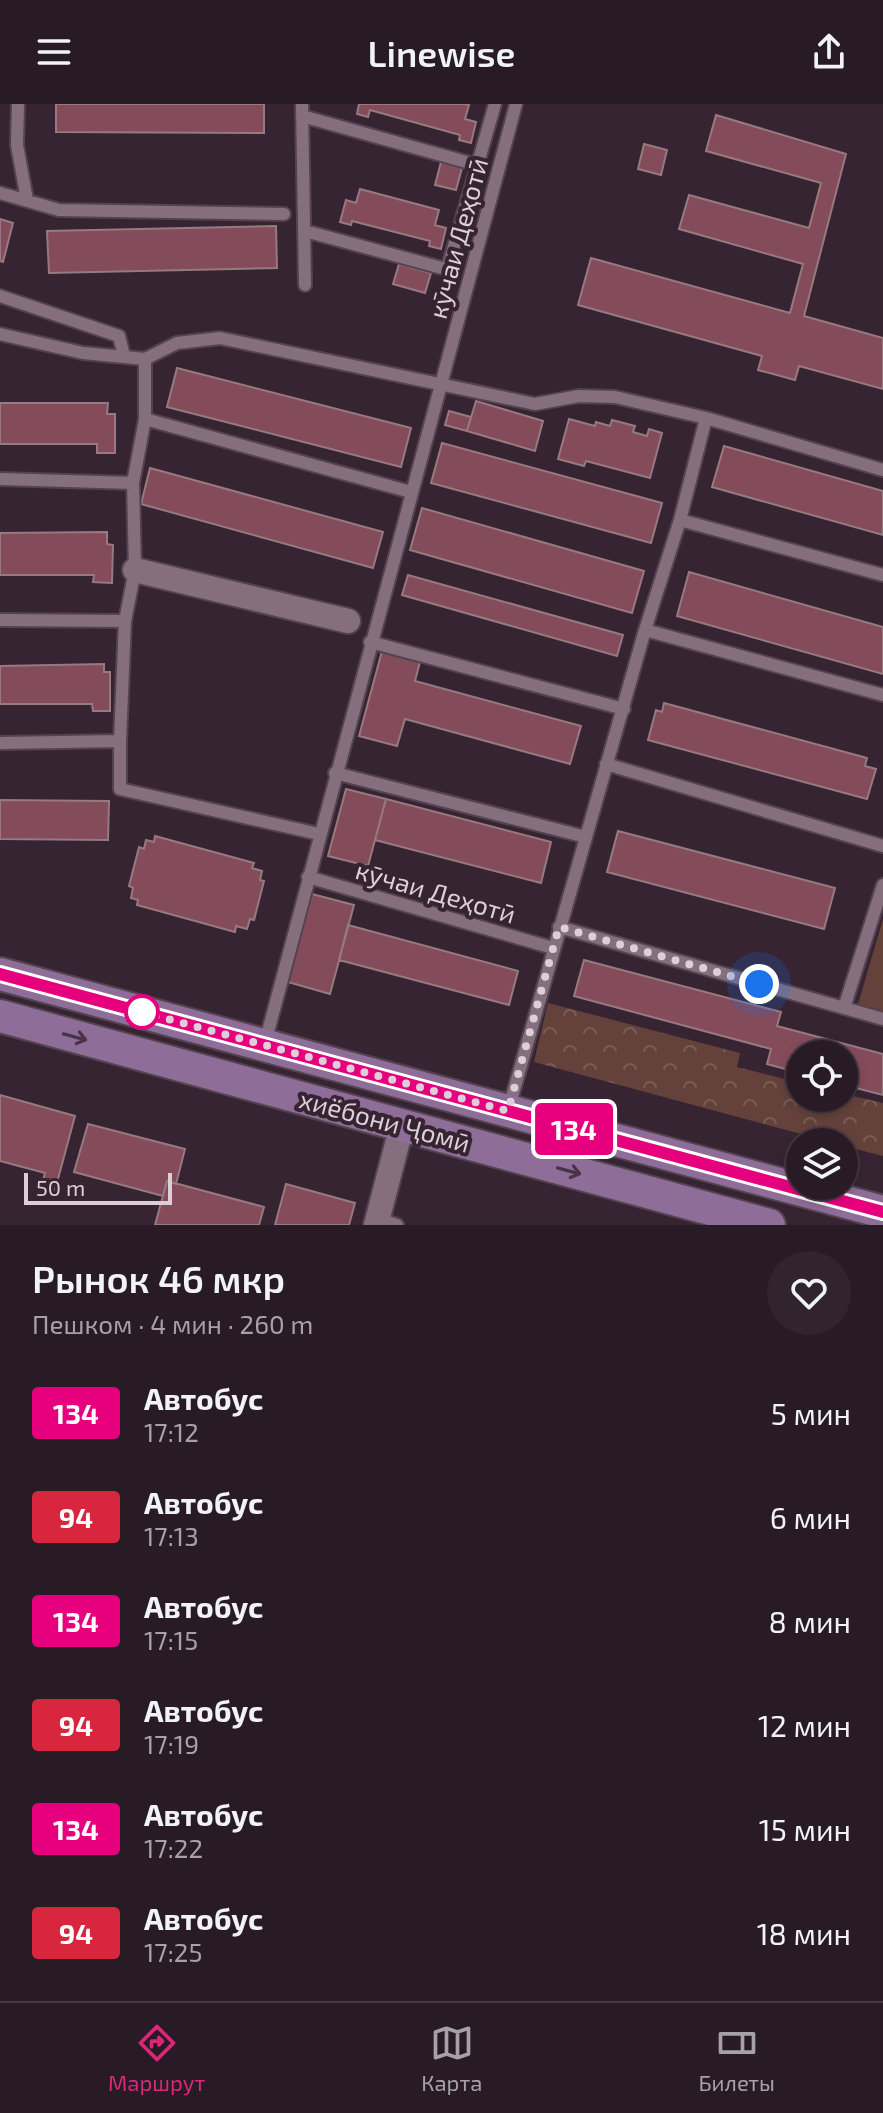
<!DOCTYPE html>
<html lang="ru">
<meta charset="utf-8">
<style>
:root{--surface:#291b26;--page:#31242e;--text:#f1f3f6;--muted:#a5a1a7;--line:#453943;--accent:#db2777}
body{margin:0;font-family:"Exo 2",sans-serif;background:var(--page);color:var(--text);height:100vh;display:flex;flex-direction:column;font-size:30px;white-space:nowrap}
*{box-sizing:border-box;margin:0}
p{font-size:26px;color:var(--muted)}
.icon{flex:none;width:44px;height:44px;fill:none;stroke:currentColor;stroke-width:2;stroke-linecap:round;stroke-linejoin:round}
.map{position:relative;height:1121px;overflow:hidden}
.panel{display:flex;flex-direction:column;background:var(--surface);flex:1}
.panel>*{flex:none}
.badge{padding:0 16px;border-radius:6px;font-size:28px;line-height:52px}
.tools{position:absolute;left:786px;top:936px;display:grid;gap:16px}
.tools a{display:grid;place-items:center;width:72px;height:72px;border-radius:50%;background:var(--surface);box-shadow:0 4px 12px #0003,0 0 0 2px var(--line);font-size:40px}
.scale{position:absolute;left:24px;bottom:20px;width:148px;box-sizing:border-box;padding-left:8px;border:4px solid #dccfd8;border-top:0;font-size:22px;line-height:28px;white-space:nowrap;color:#dccfd8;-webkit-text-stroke:6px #372432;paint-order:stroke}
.you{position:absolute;width:40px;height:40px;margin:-20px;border:6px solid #fff;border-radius:50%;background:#1a73e8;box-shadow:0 0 0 12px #1a73e833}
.map>.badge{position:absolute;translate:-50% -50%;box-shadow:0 0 0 4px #fff}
.round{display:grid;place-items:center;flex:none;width:84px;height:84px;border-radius:42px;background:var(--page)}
.headline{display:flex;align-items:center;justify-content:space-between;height:136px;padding:0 32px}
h1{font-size:38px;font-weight:600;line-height:60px}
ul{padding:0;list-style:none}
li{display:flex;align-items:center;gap:24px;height:104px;padding:0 32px}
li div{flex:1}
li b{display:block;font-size:30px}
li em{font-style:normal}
li .badge{min-width:88px;font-weight:700;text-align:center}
header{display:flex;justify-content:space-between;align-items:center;height:104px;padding:0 32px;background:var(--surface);font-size:36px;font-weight:600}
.menu{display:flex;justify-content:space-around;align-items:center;height:112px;border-top:2px solid var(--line);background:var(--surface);font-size:22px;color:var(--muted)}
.menu a{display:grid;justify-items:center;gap:4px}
.menu .active{color:var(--accent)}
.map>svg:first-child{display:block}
.green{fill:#64423b}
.forest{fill:url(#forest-crowns)}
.building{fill:#844b5a;stroke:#967a80;stroke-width:2}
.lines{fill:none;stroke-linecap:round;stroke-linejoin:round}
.lane-casing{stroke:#53434f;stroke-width:16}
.street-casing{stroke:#53434f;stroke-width:28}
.secondary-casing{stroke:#53434f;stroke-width:36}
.lane{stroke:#856f7f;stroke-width:12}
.street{stroke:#856f7f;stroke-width:24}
.secondary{stroke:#8f6d99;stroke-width:32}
.oneway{stroke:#493347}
.line-casing{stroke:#fff;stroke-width:18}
.line{stroke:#e6007e;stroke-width:12}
.walk{stroke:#dccfd8;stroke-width:8;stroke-dasharray:0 14.4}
.stop-dot{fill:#fff;stroke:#e6007e;stroke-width:4}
.labels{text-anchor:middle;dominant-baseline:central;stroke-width:8;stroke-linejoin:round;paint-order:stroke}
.street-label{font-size:26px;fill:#dccfd8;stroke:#372432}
</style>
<header><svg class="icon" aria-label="menu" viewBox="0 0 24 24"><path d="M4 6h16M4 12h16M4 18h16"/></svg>Linewise<svg class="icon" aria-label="share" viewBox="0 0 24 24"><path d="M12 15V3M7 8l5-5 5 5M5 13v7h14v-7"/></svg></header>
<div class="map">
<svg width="883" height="1121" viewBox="0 0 883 1121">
<defs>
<pattern id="forest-crowns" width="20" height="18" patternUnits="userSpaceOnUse" patternTransform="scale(2)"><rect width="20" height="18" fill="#64423b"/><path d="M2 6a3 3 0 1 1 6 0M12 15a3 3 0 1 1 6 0" fill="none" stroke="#7a5c57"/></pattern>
</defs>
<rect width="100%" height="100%" fill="#372432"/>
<path class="green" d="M 883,815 L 883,907 L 858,900 Z"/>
<path class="forest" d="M 548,899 L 740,949 L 737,963 L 800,979 L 800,994 L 844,994 L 844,990 L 883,999 L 883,1052 L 844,1042 L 844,1038 L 831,1038 L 534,958 Z"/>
<path class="building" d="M 56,0 L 264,0 L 264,29 L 56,28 Z
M 359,0 L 464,0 L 469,1 L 465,15 L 476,18 L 471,39 L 459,36 L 460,31 L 370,6 L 368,13 L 357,10 Z
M 716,11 L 846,50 L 804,212 L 883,234 L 883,285 L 799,262 L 795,276 L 758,266 L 762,252 L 578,201 L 591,154 L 790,209 L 803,160 L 679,125 L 689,91 L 809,124 L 821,79 L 706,47 Z
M 644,40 L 667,46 L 661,71 L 638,65 Z
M 441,58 L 462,64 L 456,86 L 435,81 Z
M 360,85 L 439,106 L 435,121 L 446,124 L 441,145 L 429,142 L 430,137 L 352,117 L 351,121 L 340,118 L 346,96 L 356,99 Z
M 0,115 L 13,119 L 3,158 L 0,157 Z
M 276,122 L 277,164 L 49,169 L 47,127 Z
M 399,160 L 431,169 L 425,189 L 393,180 Z
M 177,264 L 411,324 L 401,363 L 167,303 Z
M 476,297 L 543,317 L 535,347 L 467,327 Z
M 0,299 L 108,299 L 107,310 L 115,310 L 115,349 L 97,349 L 97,340 L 0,340 Z
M 449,307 L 471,313 L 467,327 L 445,321 Z
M 569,315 L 595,322 L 596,318 L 610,322 L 612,316 L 635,322 L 633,328 L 647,332 L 649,325 L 662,329 L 650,374 L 586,357 L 584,362 L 558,355 Z
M 442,339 L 662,399 L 651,439 L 431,379 Z
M 724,342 L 883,387 L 883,431 L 712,383 Z
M 150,364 L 383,428 L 373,464 L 141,400 Z
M 422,404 L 644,467 L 632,509 L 410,446 Z
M 107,428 L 107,440 L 113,441 L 112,479 L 93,478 L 94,471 L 0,471 L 0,429 Z
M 689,468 L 883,523 L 883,570 L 677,512 Z
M 408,471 L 623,531 L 617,552 L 402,491 Z
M 382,547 L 420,558 L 415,577 L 581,622 L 570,660 L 405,615 L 397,642 L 359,632 Z
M 104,560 L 104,568 L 110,568 L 110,607 L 93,607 L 92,600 L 0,600 L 0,562 Z
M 664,599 L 867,654 L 865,662 L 876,665 L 867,695 L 648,636 L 656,606 L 662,608 Z
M 346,685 L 386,695 L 368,762 L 328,752 Z
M 386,695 L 551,738 L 541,779 L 375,736 Z
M 0,696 L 109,697 L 108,736 L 0,735 Z
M 618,727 L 835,784 L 824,825 L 607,768 Z
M 155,732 L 254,759 L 252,764 L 262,767 L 260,776 L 264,777 L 254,816 L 250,815 L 247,825 L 236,822 L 235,828 L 137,801 L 138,796 L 131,794 L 133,784 L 129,782 L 139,743 L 144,745 L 146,736 L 154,738 Z
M 312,790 L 354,801 L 330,890 L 288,878 Z
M 348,821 L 518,867 L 509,901 L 339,856 Z
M 584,856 L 781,908 L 777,922 L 883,950 L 883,991 L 844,981 L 844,950 L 800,950 L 800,969 L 767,960 L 771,945 L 574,892 Z
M 0,991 L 75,1012 L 55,1086 L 41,1083 L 45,1069 L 0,1057 Z
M 88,1020 L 185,1045 L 176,1080 L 167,1077 L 163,1092 L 74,1068 Z
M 167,1077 L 264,1103 L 259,1121 L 155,1121 Z
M 286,1080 L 355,1099 L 349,1121 L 275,1121 Z"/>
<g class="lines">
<g class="lane-casing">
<path id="lane" d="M 18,0 L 17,41 L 27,96
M 302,0 L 305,181
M 302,12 L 477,61
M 0,89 L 59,106 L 284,110
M 305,127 L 442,164 L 448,163 L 495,0
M 0,192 L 119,232 L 124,252
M 0,230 L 83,249 L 145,255 L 145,315 L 133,379 L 135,466 L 125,517 L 120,637 L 0,639
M 145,255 L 177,239 L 220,234 L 535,300 L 579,292 L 615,293 L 706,314 L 883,366
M 145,315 L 411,388
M 0,375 L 133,379
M 680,416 L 883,471
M 0,516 L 125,517
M 645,526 L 883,591
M 370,538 L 624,605
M 120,637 L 120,685 L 319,730
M 606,660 L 883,742
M 335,669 L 586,733
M 308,773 L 553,844
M 559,823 L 883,915
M 844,904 L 883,781
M 265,939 L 516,0
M 508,1007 L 645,526 L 680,416 L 706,314
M 378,1115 L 397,1121"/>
</g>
<g class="street-casing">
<path id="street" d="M 135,466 L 348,517
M 376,1121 L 402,1021"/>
</g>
<g class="secondary-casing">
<path id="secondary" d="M 0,870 L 883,1108
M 0,912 L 769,1121"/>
</g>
<use href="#lane" class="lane"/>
<use href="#street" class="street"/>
<use href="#secondary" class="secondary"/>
</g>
<defs><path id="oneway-shaft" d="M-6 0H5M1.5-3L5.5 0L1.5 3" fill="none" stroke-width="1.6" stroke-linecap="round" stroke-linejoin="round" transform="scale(2)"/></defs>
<g class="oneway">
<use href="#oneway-shaft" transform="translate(75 933) rotate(15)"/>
<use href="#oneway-shaft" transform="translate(569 1067) rotate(15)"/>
</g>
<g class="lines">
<g class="line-casing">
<path id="line" d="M 0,870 L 883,1108"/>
</g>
<use href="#line" class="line"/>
<path class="walk" d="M 142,908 L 508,1007 L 559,823 L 759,880"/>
</g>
<circle class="stop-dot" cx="142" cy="908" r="16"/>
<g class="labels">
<g class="street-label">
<text transform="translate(457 134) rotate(-75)">кӯчаи Деҳотӣ</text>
<text transform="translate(436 787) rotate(16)">кӯчаи Деҳотӣ</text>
<text transform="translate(385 1016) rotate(15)">хиёбони Ҷомӣ</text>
</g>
</g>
</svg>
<div class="tools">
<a><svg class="icon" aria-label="locate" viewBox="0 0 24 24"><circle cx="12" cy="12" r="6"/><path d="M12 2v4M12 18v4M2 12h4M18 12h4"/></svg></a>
<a><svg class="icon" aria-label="layers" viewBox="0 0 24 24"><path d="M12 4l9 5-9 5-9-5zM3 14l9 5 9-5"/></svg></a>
</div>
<div class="scale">50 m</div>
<div class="you" style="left:759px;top:880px"></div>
<b class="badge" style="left:574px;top:1025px;background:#e6007e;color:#fff">134</b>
</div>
<section class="panel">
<div class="headline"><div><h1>Рынок 46 мкр</h1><p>Пешком · 4 мин · 260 m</p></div><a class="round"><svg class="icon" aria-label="heart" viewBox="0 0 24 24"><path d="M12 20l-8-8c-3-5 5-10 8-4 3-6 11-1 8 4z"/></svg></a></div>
<ul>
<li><span class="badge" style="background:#e6007e;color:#fff">134</span><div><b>Автобус</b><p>17:12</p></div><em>5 мин</em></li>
<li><span class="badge" style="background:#d7263d;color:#fff">94</span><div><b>Автобус</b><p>17:13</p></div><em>6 мин</em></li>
<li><span class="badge" style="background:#e6007e;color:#fff">134</span><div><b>Автобус</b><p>17:15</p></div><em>8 мин</em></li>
<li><span class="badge" style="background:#d7263d;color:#fff">94</span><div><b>Автобус</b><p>17:19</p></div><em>12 мин</em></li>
<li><span class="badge" style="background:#e6007e;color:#fff">134</span><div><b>Автобус</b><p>17:22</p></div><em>15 мин</em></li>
<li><span class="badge" style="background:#d7263d;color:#fff">94</span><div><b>Автобус</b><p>17:25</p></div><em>18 мин</em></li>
</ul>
</section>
<nav class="menu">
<a class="active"><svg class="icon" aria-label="directions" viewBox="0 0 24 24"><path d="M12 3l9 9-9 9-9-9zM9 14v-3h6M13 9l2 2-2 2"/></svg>Маршрут</a>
<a><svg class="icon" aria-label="map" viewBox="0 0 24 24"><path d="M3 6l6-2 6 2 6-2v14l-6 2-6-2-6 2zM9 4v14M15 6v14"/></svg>Карта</a>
<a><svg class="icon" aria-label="tickets" viewBox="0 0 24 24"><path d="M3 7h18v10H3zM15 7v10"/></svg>Билеты</a>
</nav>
